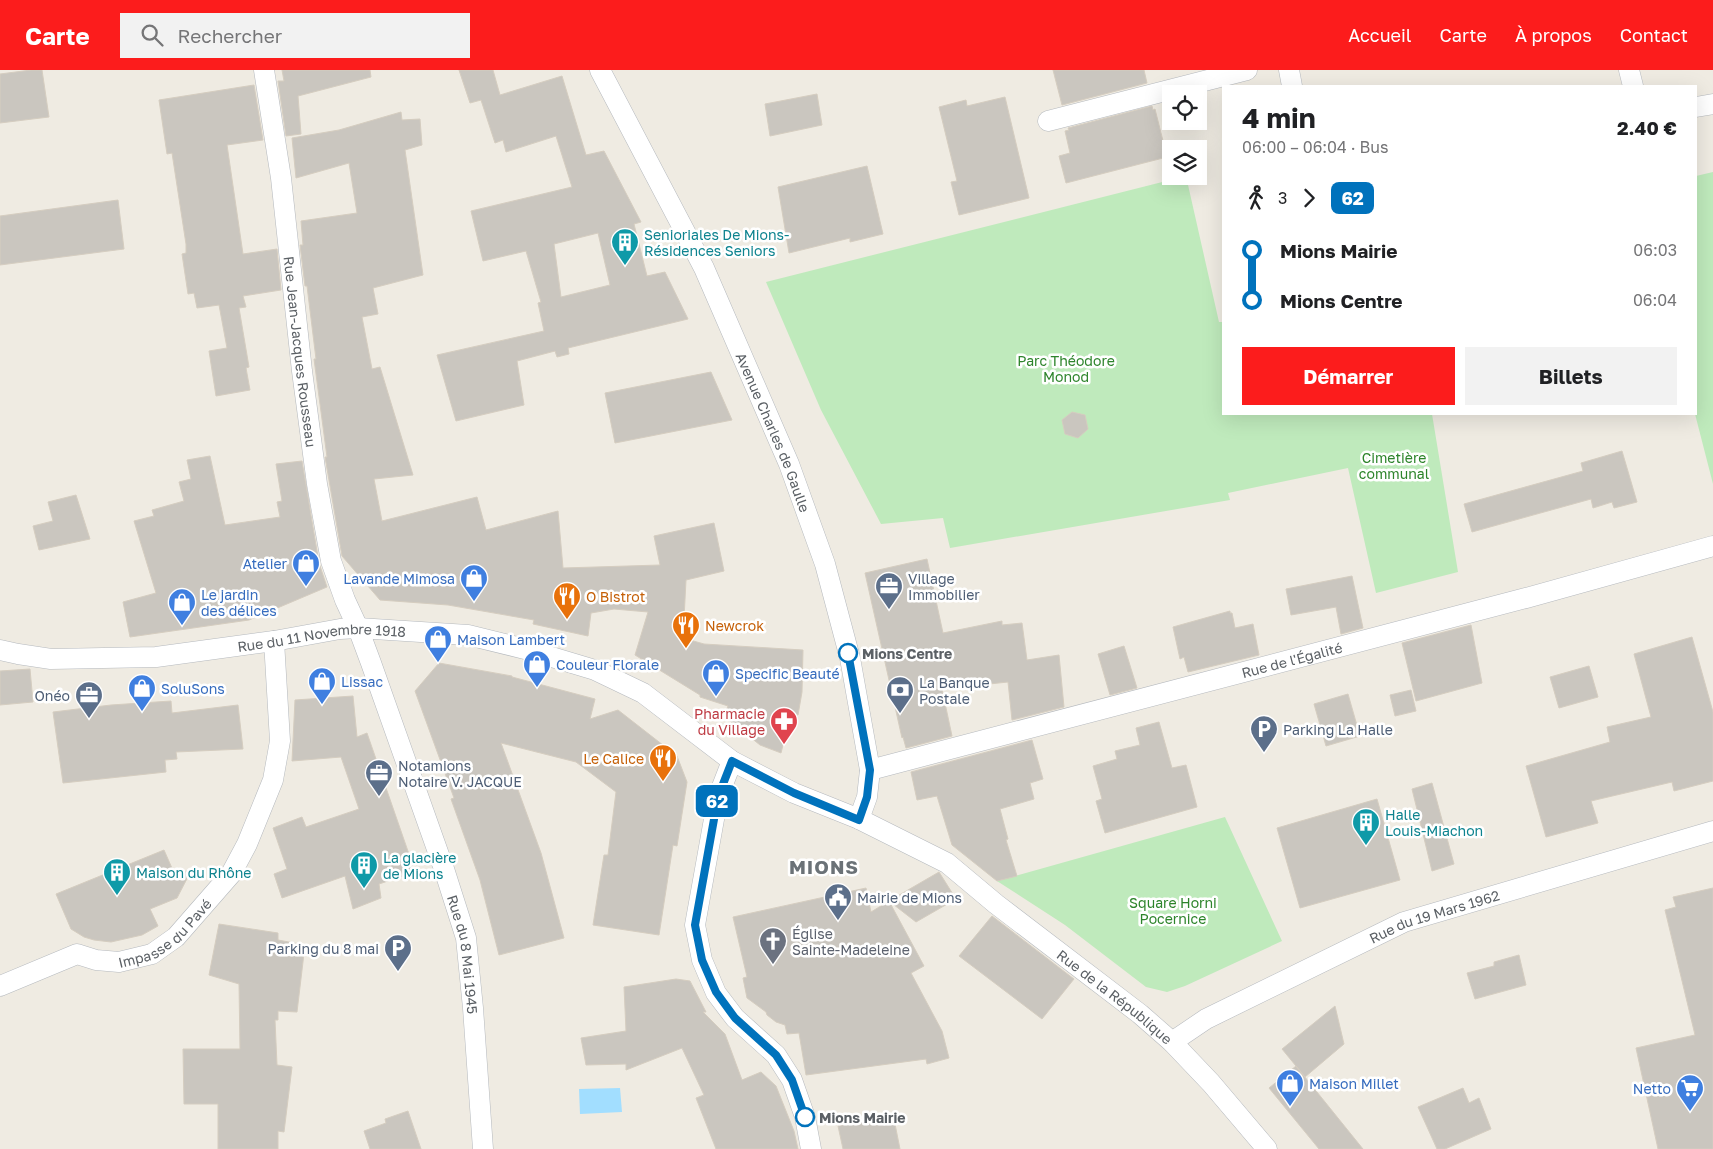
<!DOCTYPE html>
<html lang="fr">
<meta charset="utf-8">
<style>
:root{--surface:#fff;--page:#f2f2f2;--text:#202124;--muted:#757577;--accent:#fc1c1c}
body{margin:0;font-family:"Golos Text",sans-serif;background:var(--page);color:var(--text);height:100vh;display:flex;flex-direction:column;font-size:19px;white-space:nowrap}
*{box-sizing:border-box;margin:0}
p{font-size:16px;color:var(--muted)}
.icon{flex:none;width:28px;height:28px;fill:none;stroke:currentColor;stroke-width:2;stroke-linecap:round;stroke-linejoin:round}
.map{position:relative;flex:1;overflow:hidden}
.details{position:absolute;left:1222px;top:15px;width:475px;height:330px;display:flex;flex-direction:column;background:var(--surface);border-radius:0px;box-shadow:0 5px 20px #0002}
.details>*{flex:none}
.badge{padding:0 10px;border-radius:8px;font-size:18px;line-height:32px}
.buttons{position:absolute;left:1162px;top:15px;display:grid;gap:10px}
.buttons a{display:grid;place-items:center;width:45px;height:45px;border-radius:0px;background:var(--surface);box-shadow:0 5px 20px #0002;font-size:25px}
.map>.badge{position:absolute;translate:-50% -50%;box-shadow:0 0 0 2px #fff}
.legs{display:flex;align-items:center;gap:8px;height:55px;padding:0 20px;font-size:16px}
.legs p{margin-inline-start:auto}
.overview{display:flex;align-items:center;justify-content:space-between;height:85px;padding:0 20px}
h1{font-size:28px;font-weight:700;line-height:38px}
.action{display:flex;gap:10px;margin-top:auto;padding:10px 20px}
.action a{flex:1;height:58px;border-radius:0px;background:var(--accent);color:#fff;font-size:20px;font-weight:700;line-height:58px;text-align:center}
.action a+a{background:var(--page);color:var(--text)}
ul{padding:0 20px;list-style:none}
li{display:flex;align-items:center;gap:18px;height:50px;font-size:19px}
li i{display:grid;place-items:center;width:8px;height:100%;margin:0 6px;background:currentColor}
li i::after{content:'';width:12px;height:12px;margin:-6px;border:4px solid;border-radius:50%;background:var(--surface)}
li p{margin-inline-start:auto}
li:first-child i{background:linear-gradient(#0000 50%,currentColor 0)}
li:last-child i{background:linear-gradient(currentColor 50%,#0000 0)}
header{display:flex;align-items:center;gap:30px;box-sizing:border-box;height:70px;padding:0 25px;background:var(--accent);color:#fff}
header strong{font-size:24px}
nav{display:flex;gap:28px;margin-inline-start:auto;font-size:18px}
.search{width:350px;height:45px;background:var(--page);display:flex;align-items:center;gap:12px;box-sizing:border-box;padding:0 18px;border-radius:0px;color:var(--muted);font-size:19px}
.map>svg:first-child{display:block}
.green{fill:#bfeabc}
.water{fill:#a2deff}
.building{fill:#cac6bf;stroke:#d5cdc0;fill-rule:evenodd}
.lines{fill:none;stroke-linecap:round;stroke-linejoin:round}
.street-casing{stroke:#b5b9be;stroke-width:21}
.street{stroke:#fff;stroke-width:20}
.line-1-casing{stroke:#fff;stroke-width:11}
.line-1{stroke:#0072bc;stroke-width:8}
.stop-1-dot{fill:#fff;stroke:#0072bc;stroke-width:2.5}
.labels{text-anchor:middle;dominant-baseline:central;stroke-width:5;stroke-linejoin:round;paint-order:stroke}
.culture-label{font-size:14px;fill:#0d838f;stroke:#fff;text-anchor:start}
.street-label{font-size:14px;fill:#5b6065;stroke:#fff}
.park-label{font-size:14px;fill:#2d842b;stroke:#fff}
.shop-label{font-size:14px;fill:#366cbe;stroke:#fff;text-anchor:start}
.service-label{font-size:14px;fill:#4e5e75;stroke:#fff;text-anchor:start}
.food-label{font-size:14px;fill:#c56008;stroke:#fff;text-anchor:start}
.stop-label{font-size:14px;font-weight:bold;fill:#5b6065;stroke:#fff;text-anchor:start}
.health-label{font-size:14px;fill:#be3a42;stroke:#fff;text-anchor:end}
.worship-label{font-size:14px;fill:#5b616d;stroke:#fff;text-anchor:start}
.district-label{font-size:19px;font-weight:bold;letter-spacing:1px;fill:#6b7277;stroke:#fff}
</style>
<header>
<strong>Carte</strong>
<div class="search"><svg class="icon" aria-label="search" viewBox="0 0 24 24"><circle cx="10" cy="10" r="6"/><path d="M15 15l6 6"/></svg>Rechercher</div>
<nav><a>Accueil</a><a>Carte</a><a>À propos</a><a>Contact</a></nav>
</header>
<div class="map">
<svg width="1713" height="1079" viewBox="0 0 1713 1079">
<rect width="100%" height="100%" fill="#efebe2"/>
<path class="green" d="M 1713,102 L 1713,414 L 1695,344 L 1696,106 Z
M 1186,106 L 1219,252 L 1224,252 L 1224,344 L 1432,344 L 1458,502 L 1376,523 L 1348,398 L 1228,423 L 1230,430 L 950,478 L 943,448 L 881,454 L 821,340 L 766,212 Z
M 1225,747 L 1282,871 L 1185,916 L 1167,922 L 1146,917 L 1065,855 L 997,811 Z"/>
<path class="water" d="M 620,1018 L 622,1042 L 580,1044 L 579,1019 Z"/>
<path class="building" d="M 31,0 L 42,0 L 49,47 L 0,53 L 0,4 Z
M 282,0 L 370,0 L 371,7 L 298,26 L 301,64 L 286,66 L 278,11 L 284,11 Z
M 459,0 L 493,0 L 500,25 L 562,6 L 586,85 L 604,81 L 641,152 L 634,154 L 647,206 L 665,202 L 688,249 L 568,278 L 569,284 L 557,287 L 555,281 L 517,291 L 524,335 L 456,351 L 437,285 L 544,261 L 538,233 L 541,232 L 526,181 L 483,191 L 471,141 L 572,117 L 556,66 L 506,82 L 503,70 L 495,73 L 481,30 L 470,33 ZM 598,163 L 610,215 L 561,227 L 554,174 Z
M 1053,0 L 1144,0 L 1147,13 L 1062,35 Z
M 254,15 L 263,70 L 227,75 L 243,184 L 277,179 L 281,220 L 243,226 L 246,237 L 239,238 L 249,297 L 246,298 L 250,320 L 216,326 L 209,281 L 227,278 L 219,235 L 197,238 L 194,223 L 188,224 L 182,184 L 186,183 L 186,174 L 172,83 L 167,84 L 159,30 Z
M 817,24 L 822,55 L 770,66 L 765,34 Z
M 1005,27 L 1029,128 L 959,145 L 951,112 L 957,111 L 939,37 L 966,30 L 967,36 Z
M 1152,36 L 1153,40 L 1155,39 L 1167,87 L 1066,113 L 1059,86 L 1070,83 L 1065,61 L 1069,60 L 1068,58 Z
M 401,42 L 402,50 L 420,49 L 422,75 L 405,80 L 423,205 L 373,218 L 378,244 L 362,247 L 372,299 L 380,297 L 413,405 L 374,409 L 382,451 L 477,427 L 486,460 L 558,441 L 563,498 L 660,495 L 654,466 L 714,453 L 724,501 L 686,510 L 683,568 L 704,574 L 803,580 L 802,622 L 798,645 L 791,643 L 781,683 L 760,675 L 724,646 L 728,636 L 700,627 L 700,625 L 635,585 L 648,542 L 614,539 L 591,543 L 588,566 L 533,554 L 534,550 L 448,535 L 380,530 L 342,486 L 325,387 L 327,387 L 314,289 L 316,289 L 307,216 L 305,216 L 300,175 L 303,175 L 301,151 L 357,143 L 349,93 L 296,108 L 292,68 L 339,60 Z
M 867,96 L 883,164 L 850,172 L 850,168 L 789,183 L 778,117 Z
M 118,130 L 124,179 L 0,195 L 0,146 Z
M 711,302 L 732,350 L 615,373 L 605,323 Z
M 1072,342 L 1085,345 L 1088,359 L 1078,368 L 1065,364 L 1062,350 Z
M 1622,381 L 1637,432 L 1614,438 L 1612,432 L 1593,438 L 1591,429 L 1472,462 L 1464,434 L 1583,401 L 1581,393 Z
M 210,386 L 225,455 L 280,447 L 277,432 L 282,431 L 276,394 L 302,391 L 319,493 L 327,517 L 249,550 L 130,567 L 123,532 L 156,523 L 134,451 L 154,446 L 152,440 L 184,431 L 179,412 L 191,409 L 187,390 Z
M 76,425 L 90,469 L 39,480 L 33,456 L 53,451 L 48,432 Z
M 927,489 L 943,563 L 1002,551 L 1002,555 L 1022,553 L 1027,590 L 1059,585 L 1064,637 L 1012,650 L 1008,612 L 942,619 L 952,666 L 906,678 L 903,667 L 902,668 L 865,503 Z
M 1352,506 L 1363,558 L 1341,564 L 1336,537 L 1291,545 L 1286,519 Z
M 1230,541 L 1230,543 L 1232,543 L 1235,558 L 1253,554 L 1259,585 L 1188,602 L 1184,587 L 1180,589 L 1173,557 Z
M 1471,555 L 1482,613 L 1416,631 L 1402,573 Z
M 1692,567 L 1713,642 L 1713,711 L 1674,721 L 1672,712 L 1591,731 L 1598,753 L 1546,767 L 1526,696 L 1610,672 L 1607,657 L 1651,647 L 1634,584 Z
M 1124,576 L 1137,618 L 1110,625 L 1098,584 Z
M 439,593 L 512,606 L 512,607 L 595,629 L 590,649 L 618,640 L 677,686 L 687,712 L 677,776 L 673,775 L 659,865 L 593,855 L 604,785 L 608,785 L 616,722 L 576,692 L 501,673 L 541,783 L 564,868 L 499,885 L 480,810 L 451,729 L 454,728 L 415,621 Z
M 1589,596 L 1598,627 L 1559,638 L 1550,607 Z
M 30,599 L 33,632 L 0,635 L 0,601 Z
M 1411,620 L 1416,641 L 1395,646 L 1390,625 Z
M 1348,624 L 1360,666 L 1326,676 L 1314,634 Z
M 353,626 L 357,667 L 367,663 L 410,787 L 407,788 L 412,803 L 379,814 L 381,828 L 353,839 L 345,806 L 282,828 L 274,804 L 287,799 L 273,758 L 302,747 L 306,757 L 359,739 L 341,687 L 292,691 L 295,630 Z
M 171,631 L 172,643 L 238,635 L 243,679 L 176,682 L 177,689 L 165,690 L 166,702 L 63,713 L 53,642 L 111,635 Z
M 1159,652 L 1172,698 L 1186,695 L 1197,737 L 1105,763 L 1096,731 L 1102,729 L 1093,696 L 1117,689 L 1115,681 L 1140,675 L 1136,658 Z
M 1032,670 L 1043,709 L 1030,713 L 1034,729 L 1000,739 L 1008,769 L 1006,770 L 1017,806 L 997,811 L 952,775 L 937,726 L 917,730 L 911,702 Z
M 1432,713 L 1454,794 L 1432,801 L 1412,719 Z
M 1377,729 L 1400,810 L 1300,838 L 1277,758 Z
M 164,780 L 175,805 L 192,799 L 177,828 L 150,839 L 158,856 L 142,865 L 111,872 L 94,870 L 84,867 L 71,859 L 56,824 Z
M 939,802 L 956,829 L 916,852 L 889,831 Z
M 866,818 L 871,842 L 889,831 L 924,896 L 911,903 L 942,961 L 949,988 L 927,994 L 926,989 L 806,1005 L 799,963 L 787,964 L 785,955 L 776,952 L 767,945 L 766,942 L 747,928 L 743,908 L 747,907 L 733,847 Z
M 1713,818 L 1713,1079 L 1658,1079 L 1636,978 L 1695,965 L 1665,840 L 1676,837 L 1673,827 Z
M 992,846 L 1074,909 L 1042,949 L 959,886 Z
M 219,854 L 278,863 L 278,870 L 305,875 L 297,942 L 278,941 L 278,950 L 275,950 L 277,995 L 292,997 L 284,1062 L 278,1061 L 278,1079 L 218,1079 L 218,1034 L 184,1034 L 183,979 L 240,979 L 239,914 L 209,905 Z
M 1519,885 L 1526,915 L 1475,929 L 1467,903 L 1494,896 L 1494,892 Z
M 676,909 L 690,911 L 706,942 L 703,942 L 725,964 L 742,1010 L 761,1002 L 776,1016 L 794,1061 L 798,1079 L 716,1079 L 696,1028 L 704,1025 L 682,978 L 626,1000 L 626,994 L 586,995 L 581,968 L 626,961 L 624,917 Z
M 1335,936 L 1344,974 L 1305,1007 L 1282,979 Z
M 1296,996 L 1363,1079 L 1319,1079 L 1269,1018 Z
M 1463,1018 L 1469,1033 L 1479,1028 L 1491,1059 L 1445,1079 L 1437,1079 L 1418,1037 Z
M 408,1041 L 421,1079 L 370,1079 L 364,1061 L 386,1053 L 385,1049 Z
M 893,1044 L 900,1079 L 843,1079 L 838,1056 Z"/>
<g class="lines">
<g class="street-casing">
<g id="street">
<path id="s1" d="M 264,0 L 281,108 L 302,301 L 317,414 L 331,491 L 345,530 L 358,558 L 371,593 L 444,799 L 466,868 L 473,938 L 483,1079"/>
<path id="s2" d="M 600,0 L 704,198 L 789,394 L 825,494 L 850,588 L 870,700 L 867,727 L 859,749"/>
<path d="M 1289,0 L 1292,16"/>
<path d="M 1629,0 L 1633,16"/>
<path d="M 1696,37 L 1713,34"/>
<path d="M 1048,51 L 1247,0"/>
<path id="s3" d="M 0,580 L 18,584 L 51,589 L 156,587 L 274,571 L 340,559 L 358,558 L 468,565 L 525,579 L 595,600 L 643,623 L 732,691 L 794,723 L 859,749 L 947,793 L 996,834 L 1140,944 L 1172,972 L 1211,1013 L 1267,1079"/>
<path d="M 732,691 L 718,727 L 695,855 L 702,890 L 716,923 L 735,948 L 776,985 L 792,1010 L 805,1047 L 811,1079"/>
<path id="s4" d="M 870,700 L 1526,528 L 1713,476"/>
<path id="s5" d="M 0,916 L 77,884 L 96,890 L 119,892 L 152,884 L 176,867 L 231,804 L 247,774 L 273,710 L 280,671 L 274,571"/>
<path id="s6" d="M 1172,972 L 1206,949 L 1404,852 L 1713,761"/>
</g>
</g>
<use href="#street" class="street"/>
</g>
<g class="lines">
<g class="line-1-casing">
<path id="line-1" d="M 805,1047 L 792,1010 L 776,985 L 735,948 L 716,922 L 702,890 L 695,855 L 718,727 L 732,691 L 794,723 L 859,750 L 867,727 L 870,700 L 848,583"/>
</g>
<use href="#line-1" class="line-1"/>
</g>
<defs>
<g id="building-pin" transform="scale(1.4375)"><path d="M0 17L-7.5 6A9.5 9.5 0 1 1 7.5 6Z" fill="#0f9aa8" stroke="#fff"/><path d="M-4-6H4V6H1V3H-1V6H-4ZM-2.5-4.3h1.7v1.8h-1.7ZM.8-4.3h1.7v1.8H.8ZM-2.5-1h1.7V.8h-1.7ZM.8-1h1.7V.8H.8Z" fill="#fff"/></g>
<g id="shop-pin" transform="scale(1.4375)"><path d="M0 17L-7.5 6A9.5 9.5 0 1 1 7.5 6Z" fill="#3f7fe0" stroke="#fff"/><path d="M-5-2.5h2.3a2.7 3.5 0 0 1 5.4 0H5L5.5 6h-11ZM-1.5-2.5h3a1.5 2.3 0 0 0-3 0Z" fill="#fff"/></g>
<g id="office-pin" transform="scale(1.4375)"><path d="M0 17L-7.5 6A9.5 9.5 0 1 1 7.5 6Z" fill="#5c6f8a" stroke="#fff"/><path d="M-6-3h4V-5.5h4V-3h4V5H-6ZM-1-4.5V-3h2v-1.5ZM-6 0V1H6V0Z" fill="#fff"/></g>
<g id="restaurant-pin" transform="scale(1.4375)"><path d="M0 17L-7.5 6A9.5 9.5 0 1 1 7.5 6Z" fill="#e8710a" stroke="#fff"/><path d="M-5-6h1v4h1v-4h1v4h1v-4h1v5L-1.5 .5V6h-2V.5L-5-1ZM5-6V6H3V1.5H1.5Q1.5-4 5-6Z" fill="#fff"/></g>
<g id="bank-pin" transform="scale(1.4375)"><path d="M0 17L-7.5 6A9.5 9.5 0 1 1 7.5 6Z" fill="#5c6f8a" stroke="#fff"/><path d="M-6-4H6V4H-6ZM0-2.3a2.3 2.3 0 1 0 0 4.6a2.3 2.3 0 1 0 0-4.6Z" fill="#fff"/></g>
<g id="pharmacy-pin" transform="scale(1.4375)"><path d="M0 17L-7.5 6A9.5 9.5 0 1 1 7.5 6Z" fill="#e0444e" stroke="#fff"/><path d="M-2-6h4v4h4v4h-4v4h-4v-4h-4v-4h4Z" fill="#fff"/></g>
<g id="parking-pin" transform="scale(1.4375)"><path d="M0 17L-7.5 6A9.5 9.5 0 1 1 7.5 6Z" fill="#5c6f8a" stroke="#fff"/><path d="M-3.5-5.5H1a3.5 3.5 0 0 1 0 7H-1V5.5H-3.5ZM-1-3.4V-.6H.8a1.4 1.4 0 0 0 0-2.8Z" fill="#fff"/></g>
<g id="civic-pin" transform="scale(1.4375)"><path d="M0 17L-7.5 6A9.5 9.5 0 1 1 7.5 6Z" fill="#5c6f8a" stroke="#fff"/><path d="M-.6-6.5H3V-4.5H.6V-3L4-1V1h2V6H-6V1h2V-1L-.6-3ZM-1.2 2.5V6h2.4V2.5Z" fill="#fff"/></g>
<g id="church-pin" transform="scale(1.4375)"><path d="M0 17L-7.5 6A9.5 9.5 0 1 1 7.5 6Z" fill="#6b7280" stroke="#fff"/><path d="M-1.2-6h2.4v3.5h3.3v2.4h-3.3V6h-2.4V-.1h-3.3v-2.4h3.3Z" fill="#fff"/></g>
<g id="supermarket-pin" transform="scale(1.4375)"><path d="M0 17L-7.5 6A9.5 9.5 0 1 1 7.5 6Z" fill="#3f7fe0" stroke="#fff"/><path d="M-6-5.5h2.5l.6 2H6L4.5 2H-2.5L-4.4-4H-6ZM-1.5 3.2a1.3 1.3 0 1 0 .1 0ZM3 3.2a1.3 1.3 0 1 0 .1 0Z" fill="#fff"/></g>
</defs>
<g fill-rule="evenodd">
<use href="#building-pin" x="625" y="172"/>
<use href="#shop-pin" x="306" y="493"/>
<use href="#shop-pin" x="474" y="508"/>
<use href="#office-pin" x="889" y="516"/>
<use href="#restaurant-pin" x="567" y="526"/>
<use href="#shop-pin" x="182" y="532"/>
<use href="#restaurant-pin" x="686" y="555"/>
<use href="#shop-pin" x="438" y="569"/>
<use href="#shop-pin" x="537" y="594"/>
<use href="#shop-pin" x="716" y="603"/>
<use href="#shop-pin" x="322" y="611"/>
<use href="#shop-pin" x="142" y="618"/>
<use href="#bank-pin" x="900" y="620"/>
<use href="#office-pin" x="89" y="625"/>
<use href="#pharmacy-pin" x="784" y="651"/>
<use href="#parking-pin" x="1264" y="659"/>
<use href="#restaurant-pin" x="663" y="688"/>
<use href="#office-pin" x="379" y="703"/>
<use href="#building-pin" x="1366" y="752"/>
<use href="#building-pin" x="364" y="795"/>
<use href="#building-pin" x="117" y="802"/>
<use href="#civic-pin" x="838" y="827"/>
<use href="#church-pin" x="773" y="871"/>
<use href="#parking-pin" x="398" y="878"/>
<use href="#shop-pin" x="1290" y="1013"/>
<use href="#supermarket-pin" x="1690" y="1018"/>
</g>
<g class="stop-1-dot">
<circle cx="848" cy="583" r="9"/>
<circle cx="805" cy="1047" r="9"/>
</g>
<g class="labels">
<g class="culture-label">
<text x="644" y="164">Senioriales De Mions-<tspan x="644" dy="16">Résidences Seniors</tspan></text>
<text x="1385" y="744">Halle<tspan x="1385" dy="16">Louis-Miachon</tspan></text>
<text x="383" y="787">La glacière<tspan x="383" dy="16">de Mions</tspan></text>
<text x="136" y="802">Maison du Rhône</text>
</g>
<g class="street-label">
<text stroke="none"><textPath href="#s1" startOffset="284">Rue Jean-Jacques Rousseau</textPath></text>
<text stroke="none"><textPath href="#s2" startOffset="402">Avenue Charles de Gaulle</textPath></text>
<text stroke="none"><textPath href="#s3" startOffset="324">Rue du 11 Novembre 1918</textPath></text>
<text stroke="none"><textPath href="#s4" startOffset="436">Rue de l'Égalité</textPath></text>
<text stroke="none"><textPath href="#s6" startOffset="292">Rue du 19 Mars 1962</textPath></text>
<text stroke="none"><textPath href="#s5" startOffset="182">Impasse du Pavé</textPath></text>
<text stroke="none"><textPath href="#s1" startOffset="912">Rue du 8 Mai 1945</textPath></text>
<text stroke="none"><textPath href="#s3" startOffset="1221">Rue de la République</textPath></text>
</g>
<g class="park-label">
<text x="1066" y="290">Parc Théodore<tspan x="1066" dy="16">Monod</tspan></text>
<text x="1394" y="387">Cimetière<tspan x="1394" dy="16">communal</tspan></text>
<text x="1173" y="832">Square Horni<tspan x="1173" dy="16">Pocernice</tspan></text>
</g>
<g class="shop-label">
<text x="287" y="493" text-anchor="end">Atelier</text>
<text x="455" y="508" text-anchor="end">Lavande Mimosa</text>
<text x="201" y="524">Le jardin<tspan x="201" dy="16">des délices</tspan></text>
<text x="457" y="569">Maison Lambert</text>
<text x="556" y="594">Couleur Florale</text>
<text x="735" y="603">Specific Beauté</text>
<text x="341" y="611">Lissac</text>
<text x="161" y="618">SoluSons</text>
<text x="1309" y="1013">Maison Millet</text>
<text x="1671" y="1018" text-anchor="end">Netto</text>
</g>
<g class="service-label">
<text x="908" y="508">Village<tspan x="908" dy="16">Immobilier</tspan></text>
<text x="919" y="612">La Banque<tspan x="919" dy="16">Postale</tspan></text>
<text x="70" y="625" text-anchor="end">Onéo</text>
<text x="1283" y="659">Parking La Halle</text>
<text x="398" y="695">Notamions<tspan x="398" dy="16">Notaire V. JACQUE</tspan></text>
<text x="857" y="827">Mairie de Mions</text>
<text x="379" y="878" text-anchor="end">Parking du 8 mai</text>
</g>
<g class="food-label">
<text x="586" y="526">O Bistrot</text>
<text x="705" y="555">Newcrok</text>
<text x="644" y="688" text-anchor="end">Le Calice</text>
</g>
<g class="stop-label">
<text x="862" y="583">Mions Centre</text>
<text x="819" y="1047">Mions Mairie</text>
</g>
<g class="health-label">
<text x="765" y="643">Pharmacie<tspan x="765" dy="16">du Village</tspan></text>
</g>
<g class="worship-label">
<text x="792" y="863">Église<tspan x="792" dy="16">Sainte-Madeleine</tspan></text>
</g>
<g class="district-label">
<text x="824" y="796">MIONS</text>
</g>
</g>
</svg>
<div class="buttons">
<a><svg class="icon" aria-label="locate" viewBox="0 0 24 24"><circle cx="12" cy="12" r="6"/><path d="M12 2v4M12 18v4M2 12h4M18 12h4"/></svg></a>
<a><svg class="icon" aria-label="layers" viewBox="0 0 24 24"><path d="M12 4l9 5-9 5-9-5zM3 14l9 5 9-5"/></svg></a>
</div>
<b class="badge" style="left:717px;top:731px;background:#0072bc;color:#fff">62</b>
<section class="details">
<div class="overview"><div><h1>4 min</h1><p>06:00 – 06:04 · Bus</p></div><b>2.40 €</b></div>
<div class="legs"><svg class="icon" aria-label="walk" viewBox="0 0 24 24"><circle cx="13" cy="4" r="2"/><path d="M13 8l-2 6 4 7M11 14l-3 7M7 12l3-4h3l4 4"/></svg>3<svg class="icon" aria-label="forward" viewBox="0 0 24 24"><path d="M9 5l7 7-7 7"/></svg><b class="badge" style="background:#0072bc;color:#fff">62</b></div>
<ul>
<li><i style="color:#0072bc"></i><b>Mions Mairie</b><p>06:03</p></li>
<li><i style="color:#0072bc"></i><b>Mions Centre</b><p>06:04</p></li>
</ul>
<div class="action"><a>Démarrer</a><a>Billets</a></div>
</section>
</div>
